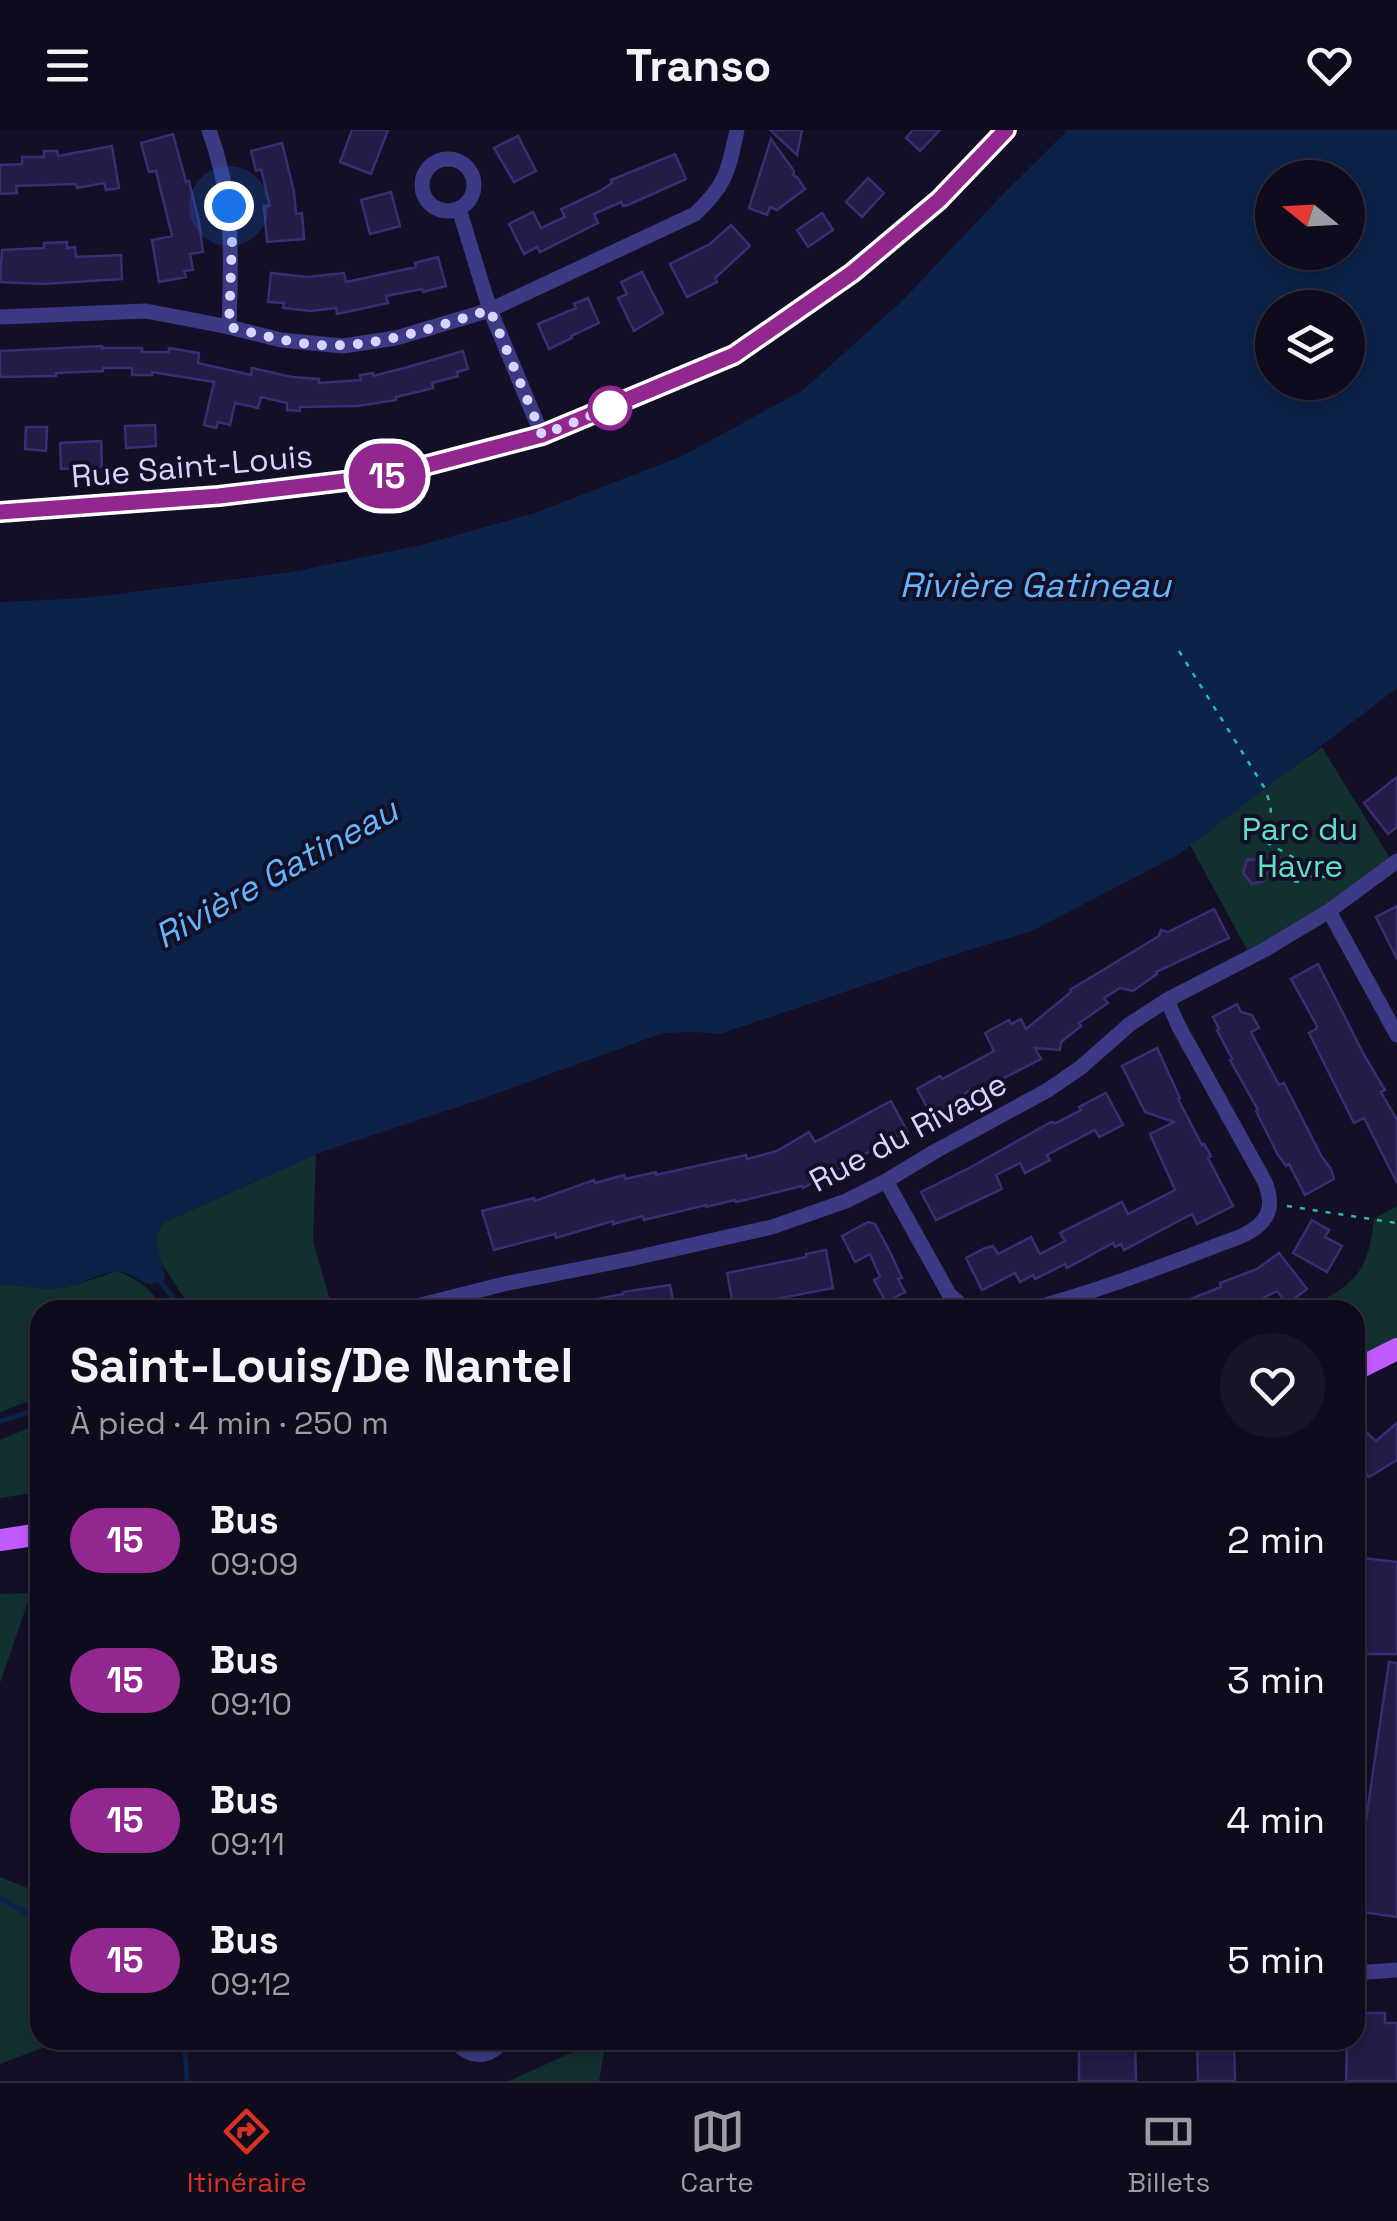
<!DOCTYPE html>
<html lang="fr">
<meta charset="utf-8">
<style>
:root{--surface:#0e0b1c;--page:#171425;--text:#f1f3f6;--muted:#9b9ba3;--line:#2e2b3b;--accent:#d93025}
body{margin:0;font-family:"Space Grotesk",sans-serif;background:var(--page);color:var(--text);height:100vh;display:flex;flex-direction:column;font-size:38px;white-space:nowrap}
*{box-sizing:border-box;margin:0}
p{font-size:32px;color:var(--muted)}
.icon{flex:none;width:55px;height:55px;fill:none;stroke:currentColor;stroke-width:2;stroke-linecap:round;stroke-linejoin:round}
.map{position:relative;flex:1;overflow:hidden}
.side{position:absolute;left:30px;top:1170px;width:1335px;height:750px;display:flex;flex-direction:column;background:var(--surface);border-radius:30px;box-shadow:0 5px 15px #0003,0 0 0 2px var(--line)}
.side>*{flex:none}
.badge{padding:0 20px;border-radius:32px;font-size:35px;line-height:65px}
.needle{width:65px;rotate:288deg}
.fabs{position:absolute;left:1255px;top:30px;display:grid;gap:20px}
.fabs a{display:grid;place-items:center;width:110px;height:110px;border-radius:50%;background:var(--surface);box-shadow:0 5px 15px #0003,0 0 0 2px var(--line);font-size:50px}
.you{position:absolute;width:50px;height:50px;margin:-25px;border:8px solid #fff;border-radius:50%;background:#1a73e8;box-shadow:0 0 0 15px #1a73e833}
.map>.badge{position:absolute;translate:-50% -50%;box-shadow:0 0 0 5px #fff}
.round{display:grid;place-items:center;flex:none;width:105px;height:105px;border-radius:52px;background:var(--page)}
.overview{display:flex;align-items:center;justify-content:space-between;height:170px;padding:0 40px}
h1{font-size:48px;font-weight:800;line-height:75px}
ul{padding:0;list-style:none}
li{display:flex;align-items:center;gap:30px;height:140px;padding:0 40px}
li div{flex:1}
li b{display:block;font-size:38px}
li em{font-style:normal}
li .badge{min-width:110px;font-weight:700;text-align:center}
header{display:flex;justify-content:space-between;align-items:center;height:130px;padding:0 40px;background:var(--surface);font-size:45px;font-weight:800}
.tabs{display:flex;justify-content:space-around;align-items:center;height:140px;border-top:2px solid var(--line);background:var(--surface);font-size:28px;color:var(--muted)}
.tabs a{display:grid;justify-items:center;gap:5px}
.tabs .current{color:var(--accent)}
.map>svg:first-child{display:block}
.green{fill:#12302f}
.water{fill:#0c2248;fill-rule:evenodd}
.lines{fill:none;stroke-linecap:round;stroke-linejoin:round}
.stream{stroke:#0c2248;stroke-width:5}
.building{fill:#241b47;stroke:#3b2d73;stroke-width:2.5}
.path{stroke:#2fb8b0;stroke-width:2.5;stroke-dasharray:5 8;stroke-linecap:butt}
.street{stroke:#3d3a85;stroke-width:15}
.secondary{stroke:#6f6bff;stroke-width:20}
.primary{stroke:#c25bff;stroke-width:22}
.line-casing{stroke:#fff;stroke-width:22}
.line{stroke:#922790;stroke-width:15}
.walk{stroke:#d9d4ff;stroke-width:10;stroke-dasharray:0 18}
.stop-dot{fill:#fff;stroke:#922790;stroke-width:5}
.labels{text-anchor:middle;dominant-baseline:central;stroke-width:8;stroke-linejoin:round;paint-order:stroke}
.street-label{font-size:32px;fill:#d9d4ff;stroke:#130f26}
.park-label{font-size:32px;fill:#5fe0c0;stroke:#130f26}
.water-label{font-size:35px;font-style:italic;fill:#62b6ff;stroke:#130f26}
</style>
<header><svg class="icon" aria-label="menu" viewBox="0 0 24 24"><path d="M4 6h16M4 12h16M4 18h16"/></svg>Transo<svg class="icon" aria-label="heart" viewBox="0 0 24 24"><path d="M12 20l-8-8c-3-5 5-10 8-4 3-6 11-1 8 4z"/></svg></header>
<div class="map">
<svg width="1397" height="1951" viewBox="0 0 1397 1951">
<rect width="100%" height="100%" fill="#130f26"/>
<path class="green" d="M 1322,617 L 1393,733 L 1251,827 L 1190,715 L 1264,657 Z
M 316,1024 L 313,1111 L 333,1180 L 189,1180 C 182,1153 139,1123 163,1093 Z
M 1397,1076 L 1397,1219 L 1355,1240 L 1355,1180 L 1305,1180 C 1353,1154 1368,1146 1374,1089 Z
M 117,1141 C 138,1148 153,1161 164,1180 L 40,1180 L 40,1267 L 0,1282 L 0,1154 L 55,1159 L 75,1155 Z
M 40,1293 L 40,1362 L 0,1368 L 0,1310 Z
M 31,1463 L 0,1553 L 0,1464 Z
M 0,1747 L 40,1763 L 40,1910 L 63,1910 L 0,1934 Z
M 599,1910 L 606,1910 L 599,1951 L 509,1951 Z"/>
<path class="water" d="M 1068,0 L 1397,0 L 1397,558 L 1178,725 L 1030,802 L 972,819 L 720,904 L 695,902 L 663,903 L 476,971 L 316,1024 L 163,1093 C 149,1112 164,1128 165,1149 C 141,1162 140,1144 120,1142 C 102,1140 77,1158 57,1159 C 41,1160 17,1155 0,1154 L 0,472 L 86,468 L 292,442 L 417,416 L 535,383 L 682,326 L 803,260 L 903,170 L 1004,63 ZM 1272,48 L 1348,48 L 1348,122 L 1272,122 ZM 1272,178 L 1348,178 L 1348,252 L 1272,252 Z"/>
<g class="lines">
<path class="stream" d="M 158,1149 L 174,1169 L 179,1180
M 0,1291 L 40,1279
M 0,1768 L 40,1791
M 178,1910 L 185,1921 L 187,1951"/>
</g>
<path class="building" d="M 352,0 L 388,0 L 371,44 L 340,32 Z
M 770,0 L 802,0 L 797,25 Z
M 913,0 L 940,0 L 920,21 L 906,8 Z
M 173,4 L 186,52 L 189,51 L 199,92 L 203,122 L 190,124 L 193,140 L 184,141 L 186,147 L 159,152 L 152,110 L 172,106 L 156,41 L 149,42 L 141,13 Z
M 518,6 L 536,41 L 514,52 L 494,18 Z
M 771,9 L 794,41 L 793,45 L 797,47 L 805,59 L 777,80 L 770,77 L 767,85 L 749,78 Z
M 282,13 L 294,62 L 296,84 L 302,83 L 304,109 L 267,112 L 264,76 L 270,76 L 261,39 L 256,41 L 251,21 Z
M 112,16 L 119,58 L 106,60 L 104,53 L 77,58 L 76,54 L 16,56 L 17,63 L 0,64 L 0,35 L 22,34 L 22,27 L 44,27 L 44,21 L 57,21 L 58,26 Z
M 675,24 L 686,49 L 628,75 L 623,76 L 621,72 L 594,84 L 598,93 L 540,122 L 537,117 L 524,124 L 509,94 L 533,82 L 541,98 L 565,87 L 561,79 L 600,61 L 612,53 L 611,50 Z
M 868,48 L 884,63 L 862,87 L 846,72 Z
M 391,62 L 400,96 L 370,104 L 361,70 Z
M 822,83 L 833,100 L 808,117 L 797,100 Z
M 731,95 L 750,116 L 715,148 L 717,152 L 687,167 L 670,134 L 710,114 Z
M 67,112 L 67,118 L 75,117 L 76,127 L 121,125 L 122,149 L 43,154 L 0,152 L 2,120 L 44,118 L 44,113 Z
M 438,127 L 446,156 L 423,162 L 422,159 L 386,166 L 388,173 L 337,184 L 336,178 L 311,181 L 283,178 L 284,173 L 268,172 L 271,143 L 307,147 L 344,143 L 346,152 L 416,137 L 415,133 Z
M 642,142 L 663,183 L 634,201 L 618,168 L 627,164 L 621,152 Z
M 588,168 L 599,193 L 571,206 L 572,208 L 549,219 L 538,194 L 576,178 L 574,174 Z
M 102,216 L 102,218 L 142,218 L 142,222 L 169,222 L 169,218 L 199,223 L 198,233 L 251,245 L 252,238 L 292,247 L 319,249 L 319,253 L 361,250 L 360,245 L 373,243 L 373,246 L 408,237 L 463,221 L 468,239 L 457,242 L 458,246 L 432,253 L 433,258 L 396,267 L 396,270 L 358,276 L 300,277 L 300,281 L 287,280 L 287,273 L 261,267 L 258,278 L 235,273 L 230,295 L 218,292 L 216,298 L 204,295 L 214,252 L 152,242 L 152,245 L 132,245 L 132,238 L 103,238 L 103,241 L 56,243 L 56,246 L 0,247 L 0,221 Z
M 155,295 L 156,316 L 126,318 L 125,296 Z
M 26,297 L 47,297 L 46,321 L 25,319 Z
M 101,311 L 102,337 L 61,339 L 60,313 Z
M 1397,647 L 1397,697 L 1388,704 L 1364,673 Z
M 1260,729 L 1269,738 L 1264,751 L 1252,754 L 1243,743 L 1247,730 Z
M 1397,776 L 1397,829 L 1376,787 Z
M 1214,779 L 1229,808 L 1156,842 L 1157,844 L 1133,861 L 1120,858 L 1104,868 L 1108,873 L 1079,893 L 1081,896 L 1061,912 L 1060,920 L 1035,918 L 1041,929 L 971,965 L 969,961 L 932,986 L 917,959 L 940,946 L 942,949 L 994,921 L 985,903 L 1009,890 L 1011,894 L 1021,889 L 1026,899 L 1071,862 L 1070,860 L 1159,806 L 1161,800 L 1168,802 Z
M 1318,834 L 1364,925 L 1385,960 L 1381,962 L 1397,990 L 1397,1053 L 1364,988 L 1354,993 L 1309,903 L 1316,899 L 1317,896 L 1291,849 Z
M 1237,874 L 1241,882 L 1252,885 L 1259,898 L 1251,902 L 1279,955 L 1284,953 L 1322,1027 L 1331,1039 L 1334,1049 L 1305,1065 L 1289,1034 L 1286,1036 L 1278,1025 L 1256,981 L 1258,980 L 1230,930 L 1232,929 L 1217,900 L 1219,899 L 1213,887 Z
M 1157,918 L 1180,968 L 1178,969 L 1202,1015 L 1204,1014 L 1211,1026 L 1208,1028 L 1233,1076 L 1197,1094 L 1192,1084 L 1124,1120 L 1121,1114 L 1115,1117 L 1113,1113 L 1067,1138 L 1065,1134 L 1035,1149 L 1033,1145 L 1020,1152 L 1015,1143 L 982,1160 L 966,1128 L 985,1118 L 993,1116 L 998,1124 L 1031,1107 L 1040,1124 L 1065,1111 L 1060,1103 L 1122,1072 L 1128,1084 L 1175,1060 L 1150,1004 L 1174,992 L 1145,982 L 1122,936 Z
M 1106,963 L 1123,995 L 1099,1007 L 1095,1000 L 1047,1025 L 1050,1030 L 1025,1043 L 1020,1033 L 996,1045 L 1002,1059 L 936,1090 L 921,1062 L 971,1037 L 1051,992 L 1056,993 L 1081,980 L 1079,977 Z
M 891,971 L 907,1001 L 803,1058 L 802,1056 L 736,1072 L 735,1070 L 706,1077 L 706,1075 L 644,1090 L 643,1086 L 613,1094 L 613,1091 L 556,1108 L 555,1104 L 494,1120 L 482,1081 L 534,1068 L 535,1071 L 594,1050 L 595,1053 L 624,1045 L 625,1049 L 656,1042 L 656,1045 L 746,1025 L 747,1029 L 777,1021 L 809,1002 L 815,1012 Z
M 1312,1090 L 1329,1100 L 1325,1107 L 1342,1116 L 1327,1142 L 1293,1123 Z
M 868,1092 L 875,1094 L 890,1122 L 902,1148 L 898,1149 L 905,1162 L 886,1172 L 874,1150 L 880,1147 L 870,1124 L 855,1132 L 842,1106 Z
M 826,1120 L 833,1158 L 755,1173 L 756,1180 L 734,1180 L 727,1143 L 806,1127 L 806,1124 Z
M 1279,1123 L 1307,1159 L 1287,1174 L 1277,1161 L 1248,1176 L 1235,1180 L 1163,1180 L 1221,1157 L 1220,1153 L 1257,1139 Z
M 670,1155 L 675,1180 L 599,1180 L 597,1169 L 623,1164 L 623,1162 Z
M 1355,1292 L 1376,1311 L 1397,1293 L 1397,1330 L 1369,1347 L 1355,1333 Z
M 1355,1427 L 1397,1432 L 1397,1524 L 1355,1524 Z
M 1389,1532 L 1397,1533 L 1397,1787 L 1355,1781 L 1355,1766 Z
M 1355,1883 L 1385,1883 L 1385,1893 L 1397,1893 L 1397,1951 L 1346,1951 L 1347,1910 L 1355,1910 Z
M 1079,1910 L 1135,1910 L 1136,1951 L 1079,1951 Z
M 1197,1910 L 1234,1910 L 1235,1951 L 1198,1951 Z"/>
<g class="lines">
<path class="path" d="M 1179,521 L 1264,657 C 1276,687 1270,682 1262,710 L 1293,727 L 1297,735 L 1305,738 L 1306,746 L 1299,752 L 1293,751 L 1289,746 L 1290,739 L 1297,735
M 1308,746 L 1340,748 L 1344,751
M 1270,748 L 1288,750
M 1287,1076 L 1397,1093"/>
<path class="street" d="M 209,0 C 235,72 231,122 229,197
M422 55a26 26 0 1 1 52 0a26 26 0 1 1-52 0Z
M 459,79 L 490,180 L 542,305
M 0,187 L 146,181 L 229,197 L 281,210 L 343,216 L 396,208 L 490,180 L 695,84 C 727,54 728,41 737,0
M 1329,781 L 1397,905
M 886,1051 L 949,1164 L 967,1180
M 409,1178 L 504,1154 L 630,1129 L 772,1097 L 846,1071 L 886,1051 L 934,1022 L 1048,960 L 1080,938 L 1130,894 L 1167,870 L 1266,819 L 1329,781 L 1397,731
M 1027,1180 C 1089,1164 1150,1141 1210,1118 C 1226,1111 1246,1107 1259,1095 C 1273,1082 1271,1068 1265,1052 L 1179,897 L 1167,870
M 1355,1843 L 1397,1840
M 453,1910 C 470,1928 487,1931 504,1910"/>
<path class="secondary" d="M 0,382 L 219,366 L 386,347 L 542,305 L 734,225 L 853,143 L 939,70 L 1006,0"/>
<path class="primary" d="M 1355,1240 L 1397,1219
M 0,1410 L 40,1404"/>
</g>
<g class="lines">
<g class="line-casing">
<path id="line" d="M 0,382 L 219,366 L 386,346 L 542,305 L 734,225 L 852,143 L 939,70 L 1006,0"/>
</g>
<use href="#line" class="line"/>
<path class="walk" d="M 229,76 L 232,112 L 229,197 C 267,206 306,218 345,215 C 395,212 443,194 490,180 L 542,305 L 610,278"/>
</g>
<circle class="stop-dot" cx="610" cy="278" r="20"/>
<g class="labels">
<g class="street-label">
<text transform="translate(192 336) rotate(-5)">Rue Saint-Louis</text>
<text transform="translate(908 1002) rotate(-28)">Rue du Rivage</text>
</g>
<g class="park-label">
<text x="1300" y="699">Parc du<tspan x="1300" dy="37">Havre</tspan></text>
</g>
<g class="water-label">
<text x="1035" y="455">Rivière Gatineau</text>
<text transform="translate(276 743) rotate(-29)">Rivière Gatineau</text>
</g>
</g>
</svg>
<div class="fabs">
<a><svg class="needle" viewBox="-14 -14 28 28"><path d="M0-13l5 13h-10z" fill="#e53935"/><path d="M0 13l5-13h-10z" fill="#9b9ba3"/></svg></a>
<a><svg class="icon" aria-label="layers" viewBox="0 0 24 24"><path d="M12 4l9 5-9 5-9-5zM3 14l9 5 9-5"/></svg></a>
</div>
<div class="you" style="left:229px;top:76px"></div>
<b class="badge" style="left:387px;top:346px;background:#922790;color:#fff">15</b>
<section class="side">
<div class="overview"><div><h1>Saint-Louis/De Nantel</h1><p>À pied · 4 min · 250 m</p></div><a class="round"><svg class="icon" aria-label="heart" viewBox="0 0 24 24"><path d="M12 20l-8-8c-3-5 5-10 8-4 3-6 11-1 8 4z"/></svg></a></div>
<ul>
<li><span class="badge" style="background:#922790;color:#fff">15</span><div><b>Bus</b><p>09:09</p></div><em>2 min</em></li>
<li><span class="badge" style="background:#922790;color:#fff">15</span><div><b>Bus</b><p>09:10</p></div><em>3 min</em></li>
<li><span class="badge" style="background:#922790;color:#fff">15</span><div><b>Bus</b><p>09:11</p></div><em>4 min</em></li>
<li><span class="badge" style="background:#922790;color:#fff">15</span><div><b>Bus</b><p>09:12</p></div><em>5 min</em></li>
</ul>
</section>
</div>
<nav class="tabs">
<a class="current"><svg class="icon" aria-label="directions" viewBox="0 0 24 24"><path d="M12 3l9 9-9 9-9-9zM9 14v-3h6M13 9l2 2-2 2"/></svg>Itinéraire</a>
<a><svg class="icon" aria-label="map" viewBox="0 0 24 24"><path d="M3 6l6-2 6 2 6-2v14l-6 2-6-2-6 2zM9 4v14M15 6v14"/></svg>Carte</a>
<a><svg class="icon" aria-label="tickets" viewBox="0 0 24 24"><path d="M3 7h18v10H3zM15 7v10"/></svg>Billets</a>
</nav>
